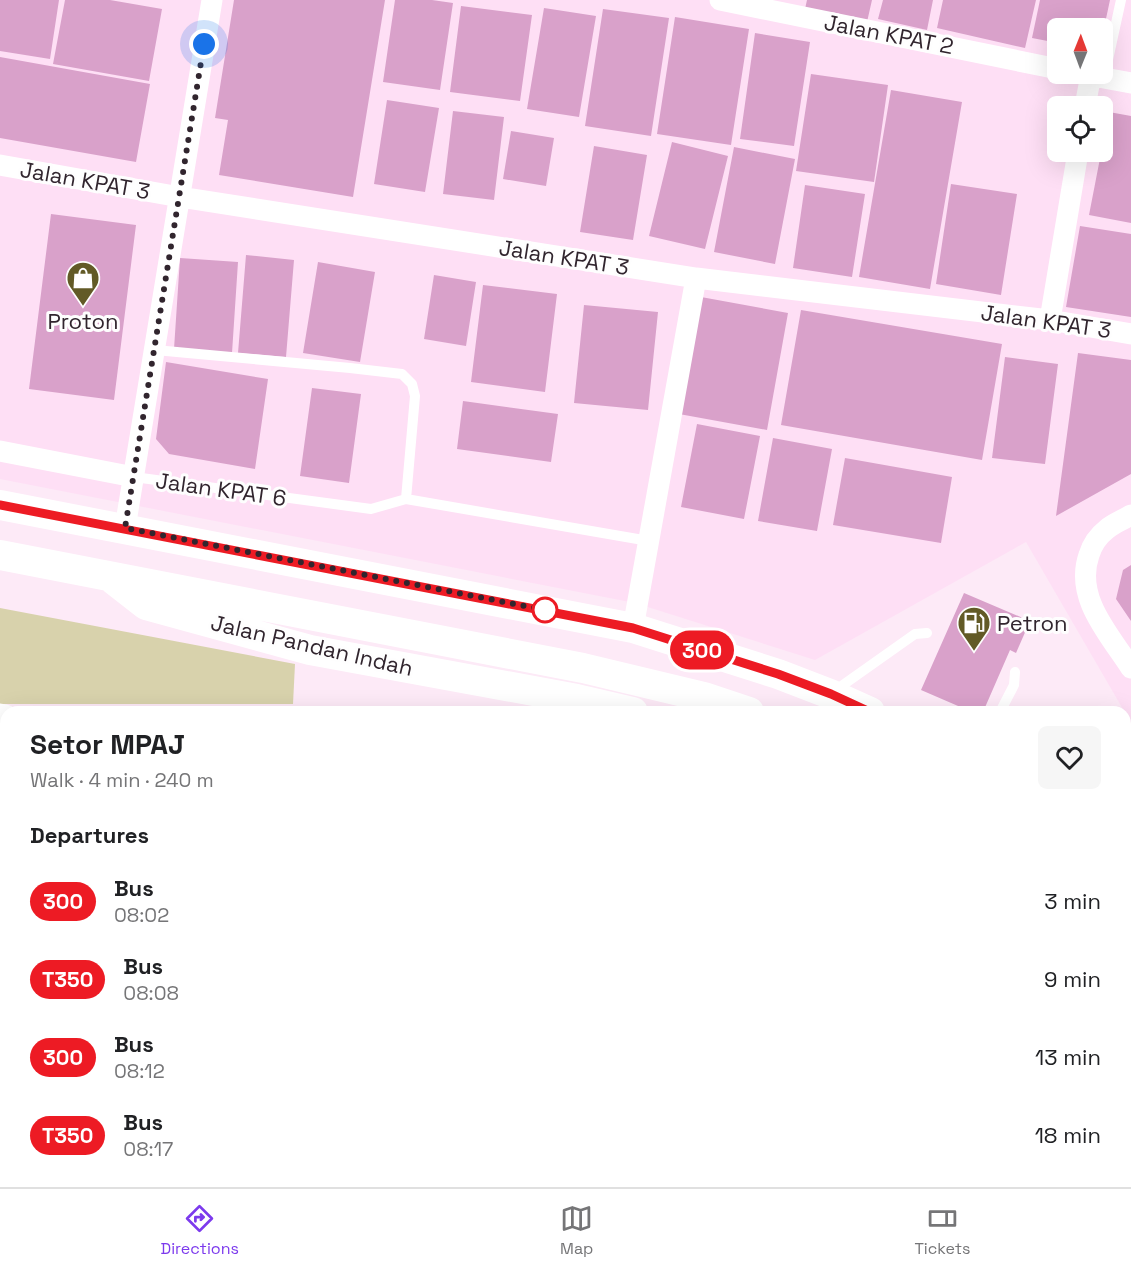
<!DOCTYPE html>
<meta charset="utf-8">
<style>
:root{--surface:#fff;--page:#f6f6f6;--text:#202124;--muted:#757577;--line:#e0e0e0;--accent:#7c3aed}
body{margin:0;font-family:"Space Grotesk",sans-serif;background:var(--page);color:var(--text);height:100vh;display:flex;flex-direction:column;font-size:22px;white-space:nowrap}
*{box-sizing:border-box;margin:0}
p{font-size:20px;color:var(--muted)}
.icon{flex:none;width:33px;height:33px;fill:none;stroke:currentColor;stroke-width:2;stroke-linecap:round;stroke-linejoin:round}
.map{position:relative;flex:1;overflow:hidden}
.drawer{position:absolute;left:0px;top:706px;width:1131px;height:482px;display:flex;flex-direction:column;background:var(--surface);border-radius:18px 18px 0 0;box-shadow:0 6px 24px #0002}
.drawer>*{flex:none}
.badge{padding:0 12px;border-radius:20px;font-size:21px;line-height:39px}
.needle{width:39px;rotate:1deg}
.tools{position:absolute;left:1047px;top:18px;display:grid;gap:12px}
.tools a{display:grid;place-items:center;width:66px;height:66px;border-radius:9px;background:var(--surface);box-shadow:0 6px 24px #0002;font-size:30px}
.you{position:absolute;width:30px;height:30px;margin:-15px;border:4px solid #fff;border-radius:50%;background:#1a73e8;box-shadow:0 0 0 9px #1a73e833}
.map>.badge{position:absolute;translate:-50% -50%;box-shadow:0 0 0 3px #fff}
h2{padding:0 30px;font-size:22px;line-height:54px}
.round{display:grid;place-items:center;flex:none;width:63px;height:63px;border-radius:9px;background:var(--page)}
.headline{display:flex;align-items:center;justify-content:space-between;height:102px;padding:0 30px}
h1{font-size:28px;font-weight:600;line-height:45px}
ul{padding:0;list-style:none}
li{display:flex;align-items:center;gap:18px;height:78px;padding:0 30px}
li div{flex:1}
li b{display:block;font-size:22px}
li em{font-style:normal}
li .badge{min-width:66px;font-weight:700;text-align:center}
.menu{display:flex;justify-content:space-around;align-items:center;height:84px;border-top:2px solid var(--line);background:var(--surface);font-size:16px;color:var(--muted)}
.menu a{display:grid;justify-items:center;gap:3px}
.menu .active{color:var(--accent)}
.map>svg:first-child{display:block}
.built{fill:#fedff5;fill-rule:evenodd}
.green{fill:#d8d2ac}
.building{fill:#d9a1ca}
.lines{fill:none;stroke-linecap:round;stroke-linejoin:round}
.lane{stroke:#fff;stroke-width:10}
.street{stroke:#fff;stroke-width:21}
.secondary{stroke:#fff;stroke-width:30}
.line-casing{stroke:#fff;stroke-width:14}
.line{stroke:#ed1b24;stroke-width:9}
.walk{stroke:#31252e;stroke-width:6;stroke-dasharray:0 10.8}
.stop-dot{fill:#fff;stroke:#ed1b24;stroke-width:3}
.labels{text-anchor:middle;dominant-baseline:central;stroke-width:6;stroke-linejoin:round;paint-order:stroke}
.street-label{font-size:22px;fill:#31252e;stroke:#fefefe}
.poi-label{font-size:22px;fill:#31252e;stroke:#fefefe}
</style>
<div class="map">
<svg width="1131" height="1187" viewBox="0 0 1131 1187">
<rect width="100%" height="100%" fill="#fdeaf7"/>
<path class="built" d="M 0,0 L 1131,0 L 1131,723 L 1026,542 L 815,660 L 635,603 L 0,479 ZM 1058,28 L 1102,28 L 1102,74 L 1058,74 ZM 1058,106 L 1102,106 L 1102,152 L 1058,152 Z"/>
<path class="green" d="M 0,608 L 295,664 L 293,704 L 0,704 Z"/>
<path class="building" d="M 0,0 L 59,0 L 50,59 L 0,51 Z
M 65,0 L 110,0 L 162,9 L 149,81 L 53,64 Z
M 234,0 L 385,0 L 353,197 L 219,175 L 228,120 L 215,118 Z
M 395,0 L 432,0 L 453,3 L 440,90 L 383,82 Z
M 807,0 L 872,0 L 867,22 L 805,9 Z
M 883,0 L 933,0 L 927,30 L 878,19 Z
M 943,0 L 1036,0 L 1025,48 L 937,28 Z
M 1040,0 L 1110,0 L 1104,28 L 1058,28 L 1058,43 L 1032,38 Z
M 461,6 L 532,15 L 520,101 L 450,92 Z
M 544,8 L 596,16 L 579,117 L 527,109 Z
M 603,9 L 669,18 L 651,136 L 585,126 Z
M 675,17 L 749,29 L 731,145 L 657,134 Z
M 755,33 L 810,42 L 794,146 L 740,139 Z
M 0,57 L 150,84 L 136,162 L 0,138 Z
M 811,74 L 888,85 L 874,182 L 796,171 Z
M 891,90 L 962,102 L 930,289 L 859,277 Z
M 387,100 L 439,108 L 425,192 L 374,184 Z
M 453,111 L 504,117 L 494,200 L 443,194 Z
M 1109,112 L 1131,116 L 1131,223 L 1089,215 Z
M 511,131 L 554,138 L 546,186 L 503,179 Z
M 672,142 L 728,156 L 705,249 L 649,236 Z
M 594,146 L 647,155 L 633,240 L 580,232 Z
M 734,147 L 795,159 L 775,264 L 714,252 Z
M 951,184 L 1017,194 L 1001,295 L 936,284 Z
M 805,185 L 865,194 L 852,277 L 793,268 Z
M 51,214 L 136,225 L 114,400 L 29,389 Z
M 1080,226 L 1131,234 L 1131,317 L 1066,307 Z
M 246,255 L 294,260 L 286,357 L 238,353 Z
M 180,258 L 238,262 L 232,353 L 174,349 Z
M 318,262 L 375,272 L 360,362 L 303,353 Z
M 434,275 L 476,282 L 466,346 L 424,339 Z
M 483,285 L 557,294 L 545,392 L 471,382 Z
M 701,297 L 788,313 L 767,430 L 679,414 Z
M 584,305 L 658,312 L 648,410 L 574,403 Z
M 801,310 L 1002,344 L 982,460 L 781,425 Z
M 1078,353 L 1131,360 L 1131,474 L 1056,516 Z
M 1005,357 L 1058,364 L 1045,464 L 992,458 Z
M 166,362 L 268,379 L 255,469 L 169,454 L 156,439 Z
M 312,388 L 361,394 L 349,483 L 300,476 Z
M 463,401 L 558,414 L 551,462 L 457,449 Z
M 697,424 L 760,436 L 744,519 L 681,507 Z
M 773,438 L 832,449 L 817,531 L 758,521 Z
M 845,458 L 952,477 L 941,543 L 833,525 Z
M 1131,565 L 1131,621 L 1116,599 L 1123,570 Z
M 964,593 L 1030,621 L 1016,653 L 1010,650 L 983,712 L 972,712 L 921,690 Z
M 0,750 L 6,750 L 6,814 L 0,814 Z
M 0,828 L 6,828 L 6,889 L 0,889 Z
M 0,963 L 6,963 L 6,1022 L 0,1022 Z
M 0,1031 L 6,1031 L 6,1108 L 0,1108 Z
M 42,1182 L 89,1182 L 89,1187 L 42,1187 Z
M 95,1182 L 153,1182 L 153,1187 L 95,1187 Z
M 231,1182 L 279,1182 L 279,1187 L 231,1187 Z"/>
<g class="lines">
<path class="lane" d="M 1104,78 L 1121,0
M 155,350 L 350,368 L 402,374 L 412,384 L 415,396 L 406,499
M 134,477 L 371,509 L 406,499 L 649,541
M 833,692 L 915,634 L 927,633
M 1000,712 L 1014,685 L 1015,672
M 0,818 L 6,819"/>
<path class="street" d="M 720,0 L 1058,69
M 1082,74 L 1131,83
M 1085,106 L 1091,75
M 0,165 L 180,197 L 696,278 L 1050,320 L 1131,334
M 1050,320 L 1078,152
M 0,451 L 134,477
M 1131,515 C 1123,520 1114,523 1107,529 C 1098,536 1092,545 1089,555 C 1074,598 1110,635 1131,668
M 125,528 L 212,0
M 633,628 L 696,278
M 0,714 L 6,715
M 0,933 L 6,933
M 0,1142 L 6,1142
M 204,1182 L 204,1187
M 5,1187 L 6,1158"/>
<path class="secondary" d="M 0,505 L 633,628 L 778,674 L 830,694 L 870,712
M 0,555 L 583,668 L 704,697 L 749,712
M 114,580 L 146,605 L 310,650 L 577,699 L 633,712
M 1125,835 L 1131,839
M 1125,867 L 1131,869
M 1125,900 L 1131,903
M 1125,1027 L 1131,1016
M 1125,1110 L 1131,1101
M 1051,1182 L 1057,1187
M 1101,1182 L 1108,1187
M 983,1187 L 989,1182
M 1019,1187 L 1025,1182"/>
</g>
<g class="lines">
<g class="line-casing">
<path id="line" d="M 0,505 L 633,628 L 778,674 L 831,694 L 870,712"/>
</g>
<use href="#line" class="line"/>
<path class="walk" d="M 204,44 L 125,528 L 545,610"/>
</g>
<defs>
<g id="shop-pin" transform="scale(1.725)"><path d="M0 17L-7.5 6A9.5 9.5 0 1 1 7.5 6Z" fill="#625a26" stroke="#fefefe"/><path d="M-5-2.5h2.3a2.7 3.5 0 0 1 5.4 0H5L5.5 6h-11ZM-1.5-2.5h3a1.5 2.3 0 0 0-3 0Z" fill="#fff"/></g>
<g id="fuel-pin" transform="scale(1.725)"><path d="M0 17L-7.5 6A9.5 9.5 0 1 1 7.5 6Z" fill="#625a26" stroke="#fefefe"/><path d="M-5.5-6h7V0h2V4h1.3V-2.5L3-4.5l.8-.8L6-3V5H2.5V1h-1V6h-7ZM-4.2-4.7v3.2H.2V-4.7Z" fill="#fff"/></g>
</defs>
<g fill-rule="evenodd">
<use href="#shop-pin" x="83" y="278"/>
<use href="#fuel-pin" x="974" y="623"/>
</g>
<circle class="stop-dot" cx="545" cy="610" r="12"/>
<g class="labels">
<g class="street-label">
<text transform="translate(889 34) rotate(11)">Jalan KPAT 2</text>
<text transform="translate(85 180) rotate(10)">Jalan KPAT 3</text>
<text transform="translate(564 257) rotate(9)">Jalan KPAT 3</text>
<text transform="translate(1046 321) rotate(8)">Jalan KPAT 3</text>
<text transform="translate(221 489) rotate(8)">Jalan KPAT 6</text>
<text transform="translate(312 645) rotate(13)">Jalan Pandan Indah</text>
</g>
<g class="poi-label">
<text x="83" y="321">Proton</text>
<text x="997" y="623" text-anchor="start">Petron</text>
</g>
</g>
</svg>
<div class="tools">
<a><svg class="needle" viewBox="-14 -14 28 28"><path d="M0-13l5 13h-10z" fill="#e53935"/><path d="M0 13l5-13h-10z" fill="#757577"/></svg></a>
<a><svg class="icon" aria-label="locate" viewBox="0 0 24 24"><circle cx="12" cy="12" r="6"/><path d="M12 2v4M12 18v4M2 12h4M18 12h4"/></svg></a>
</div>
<div class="you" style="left:204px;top:44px"></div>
<b class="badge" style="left:702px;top:650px;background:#ed1b24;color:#fff">300</b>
<section class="drawer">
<div class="headline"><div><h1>Setor MPAJ</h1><p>Walk · 4 min · 240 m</p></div><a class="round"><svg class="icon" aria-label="heart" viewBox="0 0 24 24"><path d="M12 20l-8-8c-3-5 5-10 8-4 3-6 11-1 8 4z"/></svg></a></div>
<h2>Departures</h2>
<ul>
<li><span class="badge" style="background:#ed1b24;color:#fff">300</span><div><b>Bus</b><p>08:02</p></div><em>3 min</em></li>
<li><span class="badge" style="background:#ed1b24;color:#fff">T350</span><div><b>Bus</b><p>08:08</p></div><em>9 min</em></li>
<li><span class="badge" style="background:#ed1b24;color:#fff">300</span><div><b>Bus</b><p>08:12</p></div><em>13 min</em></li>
<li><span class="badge" style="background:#ed1b24;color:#fff">T350</span><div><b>Bus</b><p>08:17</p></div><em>18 min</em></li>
</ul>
</section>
</div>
<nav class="menu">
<a class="active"><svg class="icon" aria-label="directions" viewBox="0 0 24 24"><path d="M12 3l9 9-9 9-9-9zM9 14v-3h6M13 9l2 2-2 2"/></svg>Directions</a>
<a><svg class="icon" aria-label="map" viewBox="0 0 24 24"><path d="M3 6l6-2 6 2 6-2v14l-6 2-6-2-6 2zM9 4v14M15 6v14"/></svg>Map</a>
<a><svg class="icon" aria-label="tickets" viewBox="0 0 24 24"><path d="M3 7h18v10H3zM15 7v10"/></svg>Tickets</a>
</nav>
